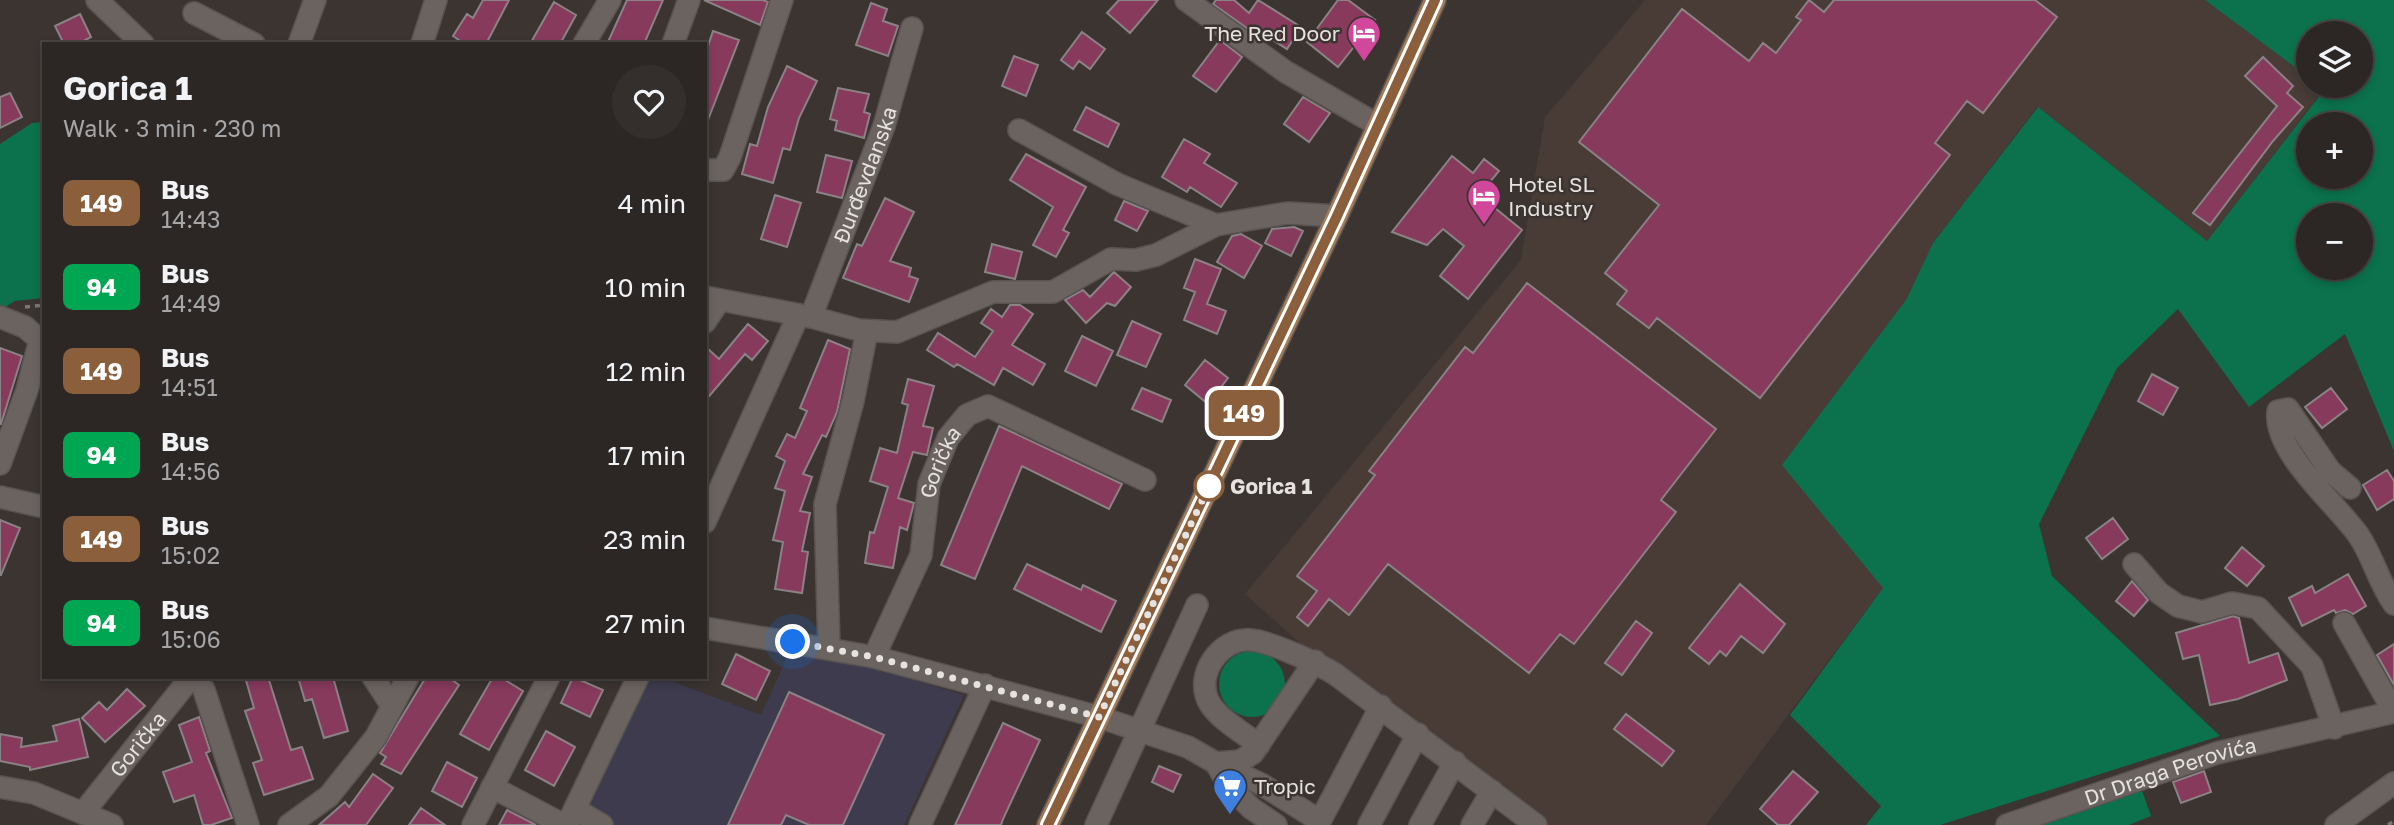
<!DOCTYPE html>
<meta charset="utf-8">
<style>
:root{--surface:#2c2725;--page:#342f2d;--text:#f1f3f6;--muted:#a6a5a7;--line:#484442}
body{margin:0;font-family:"Golos Text",sans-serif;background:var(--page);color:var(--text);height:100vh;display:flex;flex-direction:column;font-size:26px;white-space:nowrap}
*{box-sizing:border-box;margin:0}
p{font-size:23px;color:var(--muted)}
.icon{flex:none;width:38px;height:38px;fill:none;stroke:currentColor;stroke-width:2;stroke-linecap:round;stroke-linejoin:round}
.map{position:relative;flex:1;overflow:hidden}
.sheet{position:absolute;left:42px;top:42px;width:665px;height:637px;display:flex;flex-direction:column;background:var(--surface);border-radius:0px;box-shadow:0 4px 10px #0003,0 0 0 2px var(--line)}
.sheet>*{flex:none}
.badge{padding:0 14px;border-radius:10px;font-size:24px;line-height:46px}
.tools{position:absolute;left:2296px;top:21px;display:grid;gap:14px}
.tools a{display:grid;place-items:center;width:77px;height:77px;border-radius:50%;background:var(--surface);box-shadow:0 4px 10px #0003,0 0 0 2px var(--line);font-size:35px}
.you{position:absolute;width:35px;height:35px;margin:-18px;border:5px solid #fff;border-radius:50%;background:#1a73e8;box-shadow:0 0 0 10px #1a73e833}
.map>.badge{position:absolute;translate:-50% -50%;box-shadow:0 0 0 4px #fff}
.round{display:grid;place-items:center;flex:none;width:74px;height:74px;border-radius:37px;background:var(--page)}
.summary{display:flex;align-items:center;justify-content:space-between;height:119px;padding:0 21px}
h1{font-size:33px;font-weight:700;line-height:52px}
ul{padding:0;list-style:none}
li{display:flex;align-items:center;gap:21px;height:84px;padding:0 21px}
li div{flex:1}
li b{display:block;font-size:26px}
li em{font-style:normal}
li .badge{min-width:77px;font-weight:700;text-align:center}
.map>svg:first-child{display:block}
.built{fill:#493c36}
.education{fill:#3d3b4d}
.green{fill:#0b724d;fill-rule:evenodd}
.building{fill:#873a5c;stroke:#8b8285;stroke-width:2}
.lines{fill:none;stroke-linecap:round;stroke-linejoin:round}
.minor-casing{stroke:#595351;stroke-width:24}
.major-casing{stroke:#595351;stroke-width:24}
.path{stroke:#7d7775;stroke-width:3.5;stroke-dasharray:5 5;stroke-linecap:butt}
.minor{stroke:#6b6360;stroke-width:21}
.major{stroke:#a37a56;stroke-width:21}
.line-casing{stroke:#fff;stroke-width:16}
.line{stroke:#8b5e3c;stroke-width:10}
.walk{stroke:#e6e2e0;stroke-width:7;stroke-dasharray:0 12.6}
.stop-dot{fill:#fff;stroke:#8b5e3c;stroke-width:3.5}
.labels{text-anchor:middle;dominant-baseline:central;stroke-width:5;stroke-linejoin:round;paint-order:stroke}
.poi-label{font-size:21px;fill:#e6e2e0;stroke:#3b3431;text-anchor:start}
.street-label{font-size:21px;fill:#e6e2e0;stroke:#3b3431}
.stop-label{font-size:21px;font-weight:bold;fill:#e6e2e0;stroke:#3b3431;text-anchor:start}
</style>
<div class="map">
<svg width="2394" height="825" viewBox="0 0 2394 825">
<rect width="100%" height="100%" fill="#3b3431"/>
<path class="built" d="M 1645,0 L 2205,0 L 2308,77 L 2308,86 L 2320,86 L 2324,89 L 2207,241 L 2037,107 L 1933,243 L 1906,300 L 1883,588 L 1706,825 L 1531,825 L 1302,645 L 1245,594 L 1521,260 L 1545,117 Z"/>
<path class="education" d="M 788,655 L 861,664 L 964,695 L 904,825 L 579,825 L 650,677 L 661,677 L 761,715 Z"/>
<path class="green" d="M 2205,0 L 2394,0 L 2394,451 L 2345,334 L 2249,407 L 2178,309 L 2117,368 L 2039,524 L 2052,576 L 2220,736 L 1940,825 L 1866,825 L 1881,806 L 1790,715 L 1883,588 L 1782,465 L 1906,300 L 1933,243 L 2038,107 L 2207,241 L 2324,90 L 2320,86 L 2361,86 L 2361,33 L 2308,33 L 2308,77 ZM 2308,124 L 2361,124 L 2361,177 L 2308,177 ZM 2361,215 L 2361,268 L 2308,268 L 2308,215 Z
M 44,122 L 44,298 L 15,301 L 0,310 L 0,144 L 32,123 Z
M1219 684a33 33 0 1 1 66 0a33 33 0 1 1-66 0Z
M 2139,782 L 2151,816 L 2129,825 L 2029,825 Z"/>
<path class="building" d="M 483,0 L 509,0 L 486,44 L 465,44 L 453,36 L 467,14 L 473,18 Z
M 627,0 L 663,0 L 644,44 L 607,44 Z
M 704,0 L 763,0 L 768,2 L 760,25 Z
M 1119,0 L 1158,0 L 1130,33 L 1107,13 Z
M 1216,0 L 1234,0 L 1249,13 L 1258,0 L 1301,27 L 1287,49 L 1260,32 L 1258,36 L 1213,4 Z
M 1338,0 L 1348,0 L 1375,20 L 1338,67 L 1307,42 Z
M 1809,0 L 1824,12 L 1834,0 L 2035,0 L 2057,17 L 1983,113 L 1967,101 L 1935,143 L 1950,155 L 1760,398 L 1657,318 L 1649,328 L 1617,304 L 1627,291 L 1605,273 L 1659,205 L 1579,142 L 1682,9 L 1749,61 L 1763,43 L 1776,53 L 1801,20 L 1796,17 Z
M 554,2 L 576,15 L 560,44 L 530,44 Z
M 871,3 L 887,9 L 883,21 L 898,26 L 888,56 L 856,45 Z
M 80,14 L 91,37 L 78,44 L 64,44 L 55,26 Z
M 713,31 L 739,40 L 706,125 L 705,55 Z
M 1082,32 L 1105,49 L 1090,69 L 1079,61 L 1073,69 L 1061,60 Z
M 1220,40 L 1242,57 L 1216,92 L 1193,76 Z
M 1014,56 L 1038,65 L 1026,96 L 1002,86 Z
M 2263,57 L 2293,86 L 2287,93 L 2303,107 L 2273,141 L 2210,225 L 2193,213 L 2277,106 L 2245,76 Z
M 787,66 L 817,81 L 799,118 L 790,150 L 783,148 L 773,183 L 742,174 L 750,144 L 757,146 L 768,107 Z
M 838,88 L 869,94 L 864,112 L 870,114 L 864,138 L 835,130 L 837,121 L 830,119 Z
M 10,93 L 22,117 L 0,128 L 0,97 Z
M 1303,97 L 1330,113 L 1309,142 L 1284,124 Z
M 1086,107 L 1119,124 L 1108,147 L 1074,130 Z
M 1184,139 L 1210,154 L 1204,163 L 1237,183 L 1221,207 L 1190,187 L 1187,192 L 1162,177 Z
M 1026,154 L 1086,187 L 1063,230 L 1069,233 L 1056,257 L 1033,245 L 1053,207 L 1010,180 Z
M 826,155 L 852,161 L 842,198 L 817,192 Z
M 1452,156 L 1473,173 L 1484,159 L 1499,171 L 1479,195 L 1522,230 L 1468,299 L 1440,276 L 1464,246 L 1443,229 L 1427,245 L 1392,232 Z
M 775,195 L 801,203 L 787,247 L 761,239 Z
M 885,198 L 914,212 L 890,261 L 911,268 L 909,276 L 918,279 L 909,302 L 843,278 L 857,244 L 862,246 Z
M 1124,201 L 1148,211 L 1137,231 L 1115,220 Z
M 1294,227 L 1303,231 L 1291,256 L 1265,243 L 1272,229 Z
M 1241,234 L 1262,246 L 1244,278 L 1217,262 L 1232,236 Z
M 992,244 L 1022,252 L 1015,279 L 985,272 Z
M 1195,259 L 1221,269 L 1207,304 L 1226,311 L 1217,334 L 1184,320 L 1195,292 L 1184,288 Z
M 1114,272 L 1131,287 L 1115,306 L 1107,303 L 1086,323 L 1065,300 L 1083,290 L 1090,297 Z
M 1527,283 L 1716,429 L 1661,500 L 1676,512 L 1574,644 L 1560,634 L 1529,673 L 1388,564 L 1349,615 L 1329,599 L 1308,626 L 1297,617 L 1317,591 L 1297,576 L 1375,475 L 1369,471 L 1465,347 L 1473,353 Z
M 1010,305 L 1020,305 L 1033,314 L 1012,345 L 1045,364 L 1033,385 L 1003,368 L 994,385 L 957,364 L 954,367 L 927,350 L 938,333 L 975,357 L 993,331 L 981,323 L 991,309 L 1002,317 Z
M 1132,321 L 1161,334 L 1146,367 L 1117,355 Z
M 748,324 L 768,341 L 752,360 L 745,354 L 705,401 L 705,346 L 719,359 Z
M 1082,336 L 1113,351 L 1096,386 L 1065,371 Z
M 828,340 L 850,349 L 837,412 L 826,437 L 822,435 L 803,474 L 812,477 L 800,511 L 810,513 L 802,551 L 808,552 L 802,593 L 775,589 L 783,542 L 773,540 L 785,491 L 775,488 L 785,461 L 776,456 L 787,434 L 795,438 L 807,411 L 800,408 Z
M 0,348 L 22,356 L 1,424 L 0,424 Z
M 1205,360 L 1228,378 L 1208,404 L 1185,385 Z
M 2152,374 L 2178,388 L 2163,415 L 2138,401 Z
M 908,379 L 934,386 L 923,426 L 933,428 L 927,455 L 913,452 L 898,498 L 914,503 L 907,530 L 900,527 L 893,568 L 865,563 L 870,532 L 874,533 L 888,487 L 870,481 L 880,448 L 897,453 L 908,405 L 902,403 Z
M 1142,388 L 1171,400 L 1162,422 L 1132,409 Z
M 2331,388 L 2347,409 L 2322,428 L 2305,407 Z
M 999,426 L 1122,484 L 1109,509 L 1022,466 L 975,579 L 941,565 Z
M 2387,470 L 2394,481 L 2394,499 L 2377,510 L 2363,485 Z
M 2113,518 L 2128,539 L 2102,559 L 2086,538 Z
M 0,520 L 20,528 L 1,575 L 0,575 Z
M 2242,547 L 2264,566 L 2247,586 L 2225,568 Z
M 1027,564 L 1081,590 L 1083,585 L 1116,601 L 1101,632 L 1014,589 Z
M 2348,574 L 2366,606 L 2353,614 L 2345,610 L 2336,613 L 2334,610 L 2302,626 L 2289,598 L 2312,586 L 2315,593 Z
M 2132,581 L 2148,600 L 2134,616 L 2116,601 Z
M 1740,584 L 1785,624 L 1763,653 L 1741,636 L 1726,656 L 1720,651 L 1709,664 L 1689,648 Z
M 2233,616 L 2239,618 L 2249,663 L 2278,653 L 2287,680 L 2238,699 L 2210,705 L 2199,655 L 2183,659 L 2176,633 Z
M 1636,621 L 1652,633 L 1622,675 L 1605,663 Z
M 2394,644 L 2394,685 L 2377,655 Z
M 736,654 L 770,671 L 756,700 L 722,684 Z
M 245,677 L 268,677 L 291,750 L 302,747 L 313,779 L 264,795 L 253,763 L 262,760 L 245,711 L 254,708 Z
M 298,677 L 333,677 L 348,731 L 324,738 L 312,699 L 305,701 Z
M 426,677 L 448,677 L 459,685 L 401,774 L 381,764 L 386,757 L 380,753 Z
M 493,677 L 500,677 L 523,691 L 489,750 L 460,734 Z
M 573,677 L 603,690 L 590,717 L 561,703 Z
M 127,689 L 145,706 L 105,742 L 82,718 L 99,702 L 107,710 Z
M 789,692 L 884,735 L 843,825 L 809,825 L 786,815 L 781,825 L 728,825 Z
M 1626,714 L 1674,751 L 1662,766 L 1614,729 Z
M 199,717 L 210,751 L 206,753 L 232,818 L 211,825 L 203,825 L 194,795 L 174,802 L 163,772 L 192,762 L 179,725 Z
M 79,719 L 88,757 L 30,770 L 30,767 L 0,761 L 0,734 L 22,738 L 21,747 L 57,741 L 53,726 Z
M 1003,723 L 1040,740 L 1003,819 L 1001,825 L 955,825 Z
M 546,731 L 575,747 L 554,786 L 525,770 Z
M 447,762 L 477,778 L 462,807 L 432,791 Z
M 1159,766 L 1181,775 L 1173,792 L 1152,782 Z
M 1793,771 L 1818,792 L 1789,825 L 1778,825 L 1760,809 Z
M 2204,771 L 2211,792 L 2181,803 L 2173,782 Z
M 373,774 L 393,788 L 366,825 L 319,825 L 345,802 L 349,807 Z
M 421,808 L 445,825 L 409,825 Z
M 507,810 L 536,825 L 499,825 Z"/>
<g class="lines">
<g class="minor-casing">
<g id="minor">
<path d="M 97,0 L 143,44"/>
<path d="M 1186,0 L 1286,72 L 1376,124"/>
<path d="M 194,13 L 254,44"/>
<path d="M 299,44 L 315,0"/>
<path d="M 422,44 L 436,0"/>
<path d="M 584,44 L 610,0"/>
<path d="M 673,44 L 689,0"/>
<path d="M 1019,130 L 1117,184 L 1216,225"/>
<path d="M 705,170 L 723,170 L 730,157 L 782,0"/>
<path d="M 705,297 L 811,317 L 859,330 L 897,332 L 993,292 L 1053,292 L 1111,259 L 1136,260 L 1156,255 L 1216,225 L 1288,213 L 1337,216"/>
<path d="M 0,317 L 25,327 L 40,340"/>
<path id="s1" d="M 811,317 L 884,126 L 912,28"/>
<path d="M 705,322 L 719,301"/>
<path d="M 0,464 L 27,390 L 40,340"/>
<path d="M 2350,488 L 2330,471 L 2288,409 L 2278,411 C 2273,452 2336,503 2359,536 C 2373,557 2379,583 2394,604"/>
<path d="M 0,497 L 44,507"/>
<path d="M 705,522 L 798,316"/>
<path d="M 2134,564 L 2159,593 L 2178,606 L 2202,612 L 2232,603 L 2258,608 L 2312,666 L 2334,728"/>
<path d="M 2344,623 L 2394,712"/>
<path d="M 705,628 L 874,657 L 1099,717 L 1188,747 L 1216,763 L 1229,786 L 1251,808 L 1276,825"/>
<path d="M 829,649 L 825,504 L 853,401 L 867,331"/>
<path id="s2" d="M 874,657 L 921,555 L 929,484 L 948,438 L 967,415 L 988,406 L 1145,480"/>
<path d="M 373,677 L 392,706"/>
<path d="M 204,690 L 248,825"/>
<path d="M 1259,745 C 1244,733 1221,721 1210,704 C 1193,676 1220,637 1251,640 C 1269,641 1319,664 1335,674 L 1536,825"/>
<path d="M 1216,763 L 1261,784 L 1320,821 L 1381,706"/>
<path d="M 1216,763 L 1240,761 L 1253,753 L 1315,661"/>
<path d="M 0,787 L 34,793 L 112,825"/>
<path d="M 492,787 L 564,825"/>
<path d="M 575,809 L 602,825"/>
<path id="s3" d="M 83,813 L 191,677"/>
<path d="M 289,825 L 329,796 L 376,737 L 408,677"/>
<path d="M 473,825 L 549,677"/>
<path d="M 567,825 L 638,677"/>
<path d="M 920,825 L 985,685"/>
<path d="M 1096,825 L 1197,605"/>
<path d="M 1369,825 L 1418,734"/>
<path d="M 1420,825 L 1455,762"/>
<path d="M 1472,825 L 1492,791"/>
<path id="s4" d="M 2007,825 L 2217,753 L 2394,712"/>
<path d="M 2336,825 L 2394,783"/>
</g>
</g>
<g class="major-casing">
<path id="major" d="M 1048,825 L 1337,216 L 1435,0"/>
</g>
<path class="path" d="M 25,307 L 44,305
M 2388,825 L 2394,821"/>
<use href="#minor" class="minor"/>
<use href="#major" class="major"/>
</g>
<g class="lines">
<g class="line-casing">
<path id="line" d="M 1048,825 L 1337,216 L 1435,0"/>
</g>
<use href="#line" class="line"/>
<path class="walk" d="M 793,642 L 874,657 L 1099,717 L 1212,480 L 1209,486"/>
</g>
<defs>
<g id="hotel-pin" transform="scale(1.75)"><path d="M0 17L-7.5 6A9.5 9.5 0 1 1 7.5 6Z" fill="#d1479c" stroke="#3b3431"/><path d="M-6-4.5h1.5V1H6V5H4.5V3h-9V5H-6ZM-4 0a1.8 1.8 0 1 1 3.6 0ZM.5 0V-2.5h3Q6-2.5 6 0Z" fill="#fff"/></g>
<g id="supermarket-pin" transform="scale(1.75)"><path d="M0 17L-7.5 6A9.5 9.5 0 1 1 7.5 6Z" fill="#3f7fe0" stroke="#3b3431"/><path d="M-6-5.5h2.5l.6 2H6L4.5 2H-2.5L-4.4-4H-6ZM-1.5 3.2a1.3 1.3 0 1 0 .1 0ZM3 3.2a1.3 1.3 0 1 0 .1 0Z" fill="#fff"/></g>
</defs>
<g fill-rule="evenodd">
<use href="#hotel-pin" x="1364" y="33"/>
<use href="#hotel-pin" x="1484" y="196"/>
<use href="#supermarket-pin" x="1230" y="786"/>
</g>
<circle class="stop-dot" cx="1209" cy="486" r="14"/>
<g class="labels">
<g class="poi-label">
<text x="1340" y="33" text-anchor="end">The Red Door</text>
<text x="1508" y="184">Hotel SL<tspan x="1508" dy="24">Industry</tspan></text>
<text x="1254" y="786">Tropic</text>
</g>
<g class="street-label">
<text stroke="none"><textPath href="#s1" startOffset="152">Đurđevdanska</textPath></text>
<text stroke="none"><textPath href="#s2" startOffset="208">Gorička</textPath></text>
<text stroke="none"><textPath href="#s3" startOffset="88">Gorička</textPath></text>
<text stroke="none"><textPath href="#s4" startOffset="172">Dr Draga Perovića</textPath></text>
</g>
<g class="stop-label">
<text x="1230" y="486">Gorica 1</text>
</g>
</g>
</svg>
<div class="tools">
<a><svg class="icon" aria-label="layers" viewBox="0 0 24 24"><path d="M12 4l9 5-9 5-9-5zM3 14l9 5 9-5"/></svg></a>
<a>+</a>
<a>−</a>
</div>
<div class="you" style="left:793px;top:642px"></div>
<b class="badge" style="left:1244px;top:413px;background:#8b5e3c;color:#fff">149</b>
<section class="sheet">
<div class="summary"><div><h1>Gorica 1</h1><p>Walk · 3 min · 230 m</p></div><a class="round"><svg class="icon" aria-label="heart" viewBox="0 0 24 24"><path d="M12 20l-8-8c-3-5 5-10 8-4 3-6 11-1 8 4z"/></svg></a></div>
<ul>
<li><span class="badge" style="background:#8b5e3c;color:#fff">149</span><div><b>Bus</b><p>14:43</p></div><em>4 min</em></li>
<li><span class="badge" style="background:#00a651;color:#fff">94</span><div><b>Bus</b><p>14:49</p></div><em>10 min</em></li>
<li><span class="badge" style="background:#8b5e3c;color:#fff">149</span><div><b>Bus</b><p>14:51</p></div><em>12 min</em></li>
<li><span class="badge" style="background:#00a651;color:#fff">94</span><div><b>Bus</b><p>14:56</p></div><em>17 min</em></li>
<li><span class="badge" style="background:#8b5e3c;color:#fff">149</span><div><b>Bus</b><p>15:02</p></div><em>23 min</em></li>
<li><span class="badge" style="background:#00a651;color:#fff">94</span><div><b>Bus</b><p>15:06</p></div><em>27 min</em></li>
</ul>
</section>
</div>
